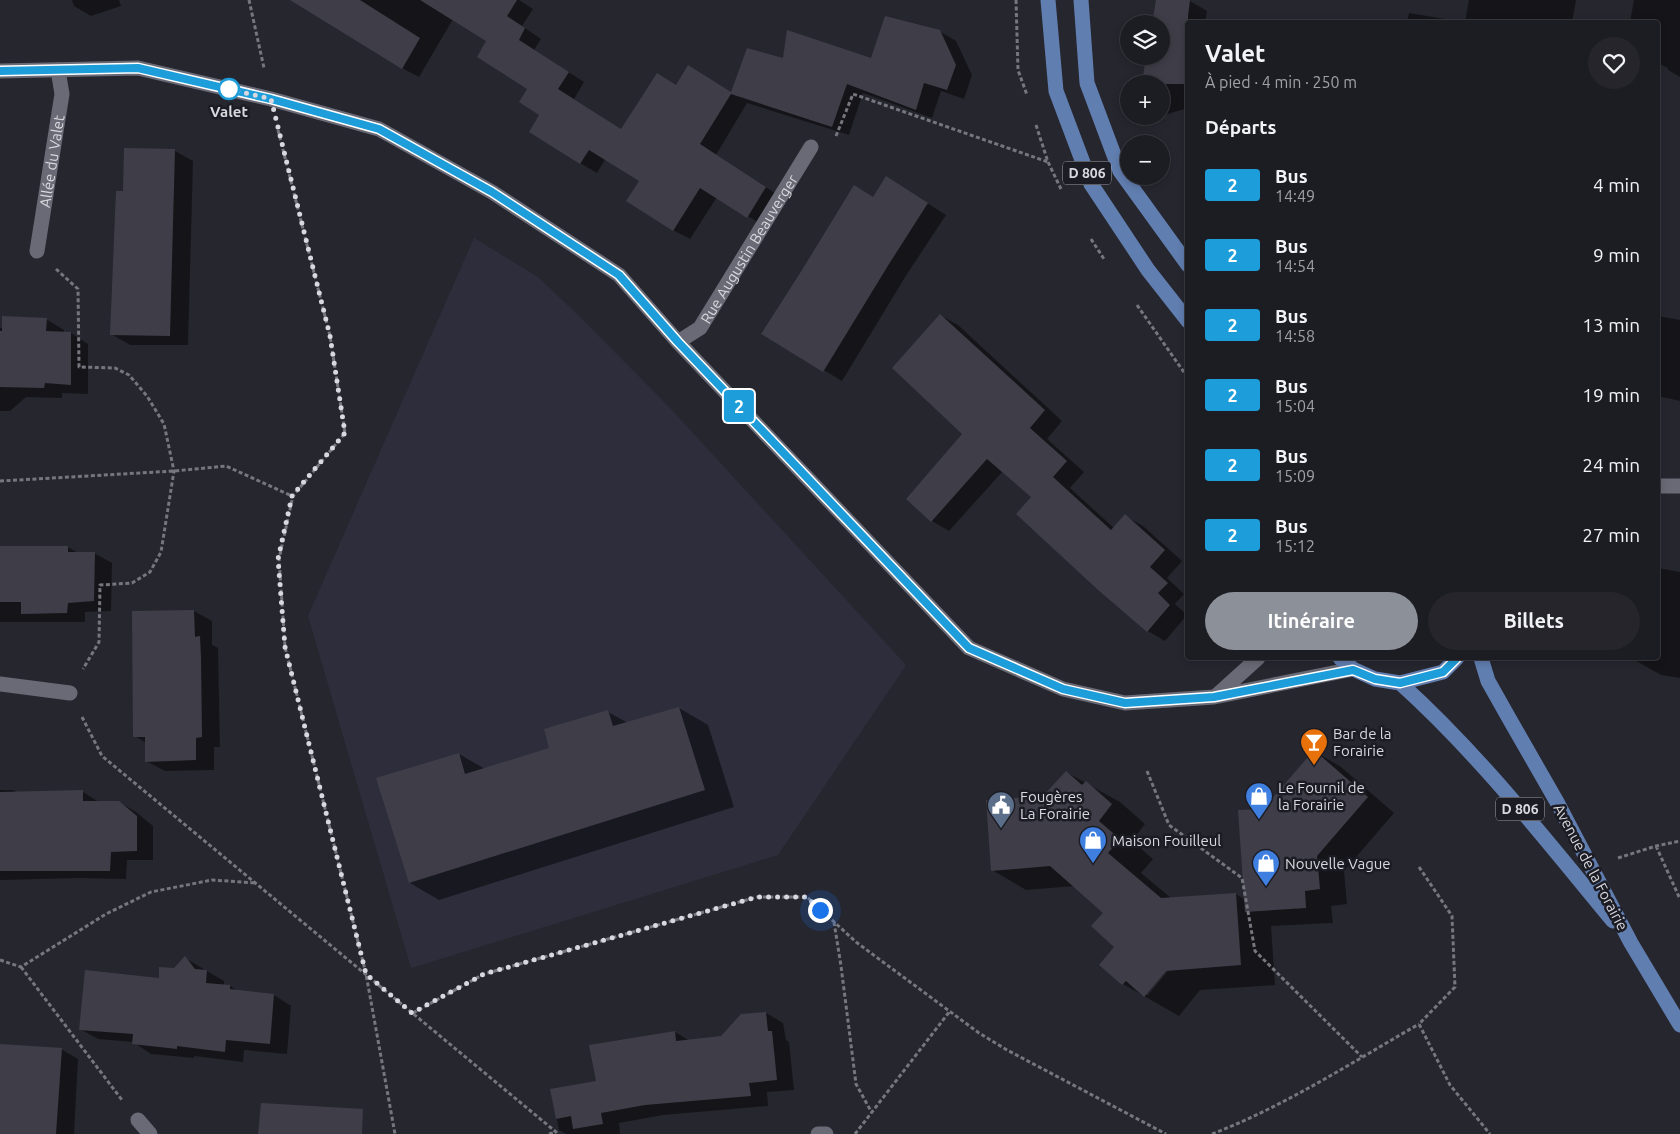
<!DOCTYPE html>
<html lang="fr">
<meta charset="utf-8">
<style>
:root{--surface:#1c1c23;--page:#25252b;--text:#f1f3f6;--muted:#a0a1a6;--line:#3a3a41;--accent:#8c9099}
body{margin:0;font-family:Ubuntu,sans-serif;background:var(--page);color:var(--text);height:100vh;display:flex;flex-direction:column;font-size:19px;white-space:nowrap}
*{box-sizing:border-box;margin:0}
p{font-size:16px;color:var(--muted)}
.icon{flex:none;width:28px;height:28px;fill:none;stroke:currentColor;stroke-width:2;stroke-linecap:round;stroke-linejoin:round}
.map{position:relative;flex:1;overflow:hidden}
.sheet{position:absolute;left:1185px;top:20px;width:475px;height:640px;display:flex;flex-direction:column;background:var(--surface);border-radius:5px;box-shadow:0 2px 8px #0003,0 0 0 1px var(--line)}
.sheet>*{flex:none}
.badge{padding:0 10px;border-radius:4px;font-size:18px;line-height:32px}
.buttons{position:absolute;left:1120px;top:15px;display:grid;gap:10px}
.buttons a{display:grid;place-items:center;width:50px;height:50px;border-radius:50%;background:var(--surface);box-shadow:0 2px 8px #0003,0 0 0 1px var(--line);font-size:25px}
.you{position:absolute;width:25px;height:25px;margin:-12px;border:4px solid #fff;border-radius:50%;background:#1a73e8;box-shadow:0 0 0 8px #1a73e833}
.map>.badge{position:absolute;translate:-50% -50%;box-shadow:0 0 0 2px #fff}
h2{padding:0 20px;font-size:19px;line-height:45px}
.round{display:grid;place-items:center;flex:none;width:52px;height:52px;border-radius:26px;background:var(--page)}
.head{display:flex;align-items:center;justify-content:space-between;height:85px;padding:0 20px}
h1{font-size:24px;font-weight:700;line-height:38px}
.primary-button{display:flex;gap:10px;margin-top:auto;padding:10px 20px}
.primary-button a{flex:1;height:58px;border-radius:30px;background:var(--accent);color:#fff;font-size:20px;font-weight:700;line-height:58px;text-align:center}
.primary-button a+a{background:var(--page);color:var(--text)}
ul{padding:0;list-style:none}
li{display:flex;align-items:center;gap:15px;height:70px;padding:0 20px}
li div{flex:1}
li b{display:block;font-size:19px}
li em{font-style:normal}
li .badge{min-width:55px;font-weight:700;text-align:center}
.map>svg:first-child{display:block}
.built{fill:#2d2d3c}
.shadow{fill:#0007;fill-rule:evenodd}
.building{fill:#3f3e48}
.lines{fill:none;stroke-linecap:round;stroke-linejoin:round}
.path{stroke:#76767e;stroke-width:3;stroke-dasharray:4 2.5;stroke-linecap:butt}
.minor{stroke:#696a75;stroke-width:15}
.major{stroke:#617eb0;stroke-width:15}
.line-casing{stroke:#fff;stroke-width:11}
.line{stroke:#1d9dd9;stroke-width:8}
.walk{stroke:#d8d8de;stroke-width:5;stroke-dasharray:0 9}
.stop-dot{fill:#fff;stroke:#1d9dd9;stroke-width:2.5}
.labels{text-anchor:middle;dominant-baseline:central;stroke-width:5;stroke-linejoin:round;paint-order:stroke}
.shield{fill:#1c1c25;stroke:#a0a0a6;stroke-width:1}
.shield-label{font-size:14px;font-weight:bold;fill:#d8d8de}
.stop-label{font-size:15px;font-weight:bold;fill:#d8d8de;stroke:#1c1c25}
.street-label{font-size:15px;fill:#d8d8de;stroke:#1c1c25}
.poi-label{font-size:15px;fill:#d8d8de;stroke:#1c1c25;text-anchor:start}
</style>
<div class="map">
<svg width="1680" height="1134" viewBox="0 0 1680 1134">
<rect width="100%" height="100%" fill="#26262f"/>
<path class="built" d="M 474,238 L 538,277 L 582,319 L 670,408 L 906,665 L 778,855 L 411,968 L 308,616 Z"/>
<path class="shadow" d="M 72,0 L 119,0 L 121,6 L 91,16 L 74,6 Z
M 328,0 L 519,0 L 533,9 L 522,26 L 541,39 L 534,50 L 584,82 L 574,99 L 622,130 L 676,86 L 732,93 L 784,59 L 872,60 L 939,31 L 956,41 L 972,75 L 964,99 L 941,91 L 932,118 L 863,93 L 849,135 L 747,103 L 716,155 L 781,197 L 764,226 L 717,197 L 690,239 L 673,230 L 641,180 L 606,158 L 597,173 L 580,163 L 528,88 L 488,40 L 453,19 L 419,77 L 402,68 Z
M 1157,0 L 1190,1 L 1207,11 L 1205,22 L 1188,22 L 1188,108 L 1161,116 L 1161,24 Z
M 1469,0 L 1576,0 L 1572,22 L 1465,22 Z
M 1634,0 L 1680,0 L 1680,77 L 1668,70 L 1668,68 L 1658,63 L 1658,22 L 1630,22 Z
M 1409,13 L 1463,22 L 1407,22 Z
M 1332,20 L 1347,22 L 1332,22 Z
M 126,149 L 175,151 L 193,161 L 188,345 L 130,345 L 111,334 L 124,193 Z
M 905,189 L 946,215 L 907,274 L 842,381 L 762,333 L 874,198 Z
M 940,315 L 958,325 L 1062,421 L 1047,439 L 1084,472 L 1070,488 L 1114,528 L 1125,516 L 1143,526 L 1182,561 L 1167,578 L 1184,594 L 1175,604 L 1187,615 L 1165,641 L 1148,631 L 1033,496 L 1003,471 L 949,531 L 932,521 L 964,434 Z
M 1658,316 L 1680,320 L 1680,401 L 1658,396 Z
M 46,319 L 64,330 L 64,333 L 71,333 L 88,344 L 88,394 L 62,393 L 62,398 L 26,397 L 10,411 L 0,411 L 0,328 Z
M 68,547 L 78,553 L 94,553 L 112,563 L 111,611 L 85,612 L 85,622 L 0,622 L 0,548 Z
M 1658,568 L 1680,572 L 1680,678 L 1661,675 L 1631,658 L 1658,658 Z
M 194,611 L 212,621 L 212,645 L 218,648 L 220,747 L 214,747 L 214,770 L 165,771 L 146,761 L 146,743 L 135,736 Z
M 679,708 L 708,725 L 734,807 L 439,900 L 410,883 L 459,754 L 485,769 L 551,749 L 608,712 L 628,723 Z
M 1314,751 L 1341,767 L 1394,813 L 1344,871 L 1347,904 L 1331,906 L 1333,923 L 1271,926 L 1275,985 L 1200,990 L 1179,1016 L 1123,984 L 1116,947 L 1105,913 L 1075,886 L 1026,890 L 992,870 L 1044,797 L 1066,772 L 1120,802 L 1145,824 L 1132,841 L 1153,859 L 1141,873 L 1171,898 L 1236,894 L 1245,900 L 1263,810 ZM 1169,966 L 1171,967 L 1148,995 L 1145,995 Z
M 0,790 L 13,790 L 18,793 L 83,792 L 99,802 L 119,802 L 136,812 L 153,826 L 153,860 L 127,860 L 126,879 L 79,878 L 0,880 Z
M 185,958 L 224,981 L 224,985 L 230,986 L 240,992 L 274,995 L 291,1006 L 287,1054 L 244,1050 L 243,1062 L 194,1056 L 194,1058 L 151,1054 L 133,1042 L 98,1039 L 80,1029 L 160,980 L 175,969 Z
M 766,1013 L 783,1023 L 786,1040 L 789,1042 L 794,1090 L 767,1092 L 768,1106 L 663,1115 L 619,1123 L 620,1134 L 566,1134 L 559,1130 L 551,1090 L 597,1082 L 675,1032 L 690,1041 L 722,1038 Z
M 61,1049 L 78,1059 L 74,1134 L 0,1134 L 0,1062 Z"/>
<path class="building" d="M 290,0 L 360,0 L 420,38 L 402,69 Z
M 420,0 L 517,0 L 507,16 L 525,28 L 519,40 L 569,72 L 558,89 L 621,129 L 657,73 L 676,85 L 688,65 L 731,92 L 747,48 L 783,58 L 787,30 L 871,58 L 885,16 L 940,30 L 956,65 L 947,90 L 924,83 L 916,110 L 847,84 L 832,127 L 731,94 L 700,144 L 766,187 L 747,218 L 700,188 L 673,231 L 626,201 L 639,181 L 589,150 L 580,164 L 529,132 L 539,115 L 519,102 L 527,89 L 477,57 L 486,41 Z
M 1156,0 L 1190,0 L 1188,16 L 1188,84 L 1142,84 L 1146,56 L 1161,56 L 1161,24 L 1152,24 Z
M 124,148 L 175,149 L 170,336 L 110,335 L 116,191 L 123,191 Z
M 886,176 L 928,203 L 889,264 L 823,372 L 761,334 L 802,270 L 854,185 L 873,197 Z
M 940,314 L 1045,410 L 1030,428 L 1067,461 L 1053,477 L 1111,530 L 1125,514 L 1165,550 L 1150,567 L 1168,583 L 1158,593 L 1170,605 L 1147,632 L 1097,589 L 1016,514 L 1031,497 L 987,459 L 931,522 L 906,499 L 962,434 L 892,368 Z
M 2,316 L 47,318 L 46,331 L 71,332 L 71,385 L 45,383 L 44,388 L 0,387 L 0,331 L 2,331 Z
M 0,546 L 68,546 L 68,552 L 95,552 L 94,601 L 68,603 L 67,613 L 21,614 L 21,602 L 0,602 Z
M 194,610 L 195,637 L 200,636 L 201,657 L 202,737 L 196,738 L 196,760 L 145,762 L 145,737 L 133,737 L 132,611 Z
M 679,707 L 705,790 L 409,883 L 376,778 L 459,753 L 465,774 L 549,748 L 544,729 L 608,710 L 613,726 Z
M 1314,750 L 1368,797 L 1317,856 L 1320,889 L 1305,891 L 1306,908 L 1245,912 L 1238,810 L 1263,809 Z
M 1066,771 L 1082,785 L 1086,781 L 1112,804 L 1099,821 L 1120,839 L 1108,853 L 1161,898 L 1236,893 L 1241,965 L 1166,971 L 1144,997 L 1126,981 L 1122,985 L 1099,965 L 1114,947 L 1091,926 L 1103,913 L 1050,866 L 991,871 L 986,800 L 1043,796 Z
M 83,790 L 83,801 L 119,801 L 137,816 L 137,851 L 111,852 L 110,871 L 0,871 L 0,792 Z
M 185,956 L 195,969 L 207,970 L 206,983 L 230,985 L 230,989 L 274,994 L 270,1044 L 226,1040 L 225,1052 L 177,1046 L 177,1049 L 132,1044 L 133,1034 L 79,1030 L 85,970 L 159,978 L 159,967 L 174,968 Z
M 766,1012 L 768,1031 L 772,1031 L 777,1080 L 749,1083 L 751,1096 L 645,1105 L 601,1113 L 603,1124 L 573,1129 L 571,1116 L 556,1119 L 550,1089 L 596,1081 L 589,1045 L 675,1031 L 676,1041 L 721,1036 L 741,1014 Z
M 0,1044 L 62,1048 L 56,1134 L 0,1134 Z
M 261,1103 L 363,1109 L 362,1134 L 258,1134 Z"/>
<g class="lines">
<path class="path" d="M 249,0 L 264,68
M 1016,0 L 1018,70 L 1027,95
M 1036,125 L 1048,162 L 1061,189
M 278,130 L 330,336 L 345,433 L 293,496 L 279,559 L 285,647 L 366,974 L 395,1134
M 836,136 L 853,94 L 1048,162
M 1091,239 L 1104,259
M 56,269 L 78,289 L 79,367 L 115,368 L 129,375 L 147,396 L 164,424 L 174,471 L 161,552 L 150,572 L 132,583 L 100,585 L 99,642 L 83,669
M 1137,305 L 1188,378
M 0,481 L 174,471 L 226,466 L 292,496
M 82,717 L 102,756 L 556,1132 L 557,1134
M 1147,771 L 1169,825 L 1242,878 L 1255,951 L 1362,1057
M 1656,846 L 1680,899
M 1618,858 L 1656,846 L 1680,841
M 1419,867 L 1452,916 L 1455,987 L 1419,1024 L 1450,1085 L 1490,1134
M 834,922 L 841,966 L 856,1084 L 872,1113
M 0,960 L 21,967 L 106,914 L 151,892 L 212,880 L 256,883
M 21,967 L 122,1100
M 413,1013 L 484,974 L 757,897 L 807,897 L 856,942 L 979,1033 L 1007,1050 L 1166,1134
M 549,1134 L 556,1132
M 855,1134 L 950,1011
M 1212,1134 C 1285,1106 1351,1063 1419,1024"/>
<g class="minor">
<path d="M 0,71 L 138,68 L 271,99 L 379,129 L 492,192 L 619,275 L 678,342 L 969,648 L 1063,689 L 1125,703 L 1214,697 L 1353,669"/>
<path id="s1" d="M 37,251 L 62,94 L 58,70"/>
<path id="s2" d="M 678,342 L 700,328 L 811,147"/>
<path d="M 1658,486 L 1680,486"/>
<path d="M 0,684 L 70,693"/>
<path d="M 1216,696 L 1258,658"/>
<path d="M 138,1120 L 150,1134"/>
<path d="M 818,1134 L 826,1134"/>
</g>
<path class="major" d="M 1048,0 L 1056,91 L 1091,184 L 1148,270 L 1188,321
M 1081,0 L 1087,83 L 1120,171 L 1188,265
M 1340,658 L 1353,669 L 1375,679 L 1400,683 L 1443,672 L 1457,658
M 1481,658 L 1488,681 L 1510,720 L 1557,802 L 1631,943 L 1680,1025
M 1400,683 C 1479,754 1545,839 1613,921"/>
</g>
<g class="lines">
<g class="line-casing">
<path id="line" d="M 0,71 L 138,68 L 271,99 L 379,129 L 492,192 L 619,275 L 678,342 L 969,648 L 1063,689 L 1125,703 L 1214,697 L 1353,670 L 1375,679 L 1400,683 L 1443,672 L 1457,658"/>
</g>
<use href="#line" class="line"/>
<path class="walk" d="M 229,89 L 271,99 L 330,336 L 345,433 L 292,496 L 278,559 L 285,647 L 366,974 L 412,1013 L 484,974 L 757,897 L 807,897 L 820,910"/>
</g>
<defs>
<g id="bar-pin" transform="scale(1.4375)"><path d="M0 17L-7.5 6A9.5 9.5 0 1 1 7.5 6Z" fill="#e8710a" stroke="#1c1c25"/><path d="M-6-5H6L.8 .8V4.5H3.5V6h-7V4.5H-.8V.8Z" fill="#fff"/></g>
<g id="shop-pin" transform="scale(1.4375)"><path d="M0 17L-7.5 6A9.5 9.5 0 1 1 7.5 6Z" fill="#3f7fe0" stroke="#1c1c25"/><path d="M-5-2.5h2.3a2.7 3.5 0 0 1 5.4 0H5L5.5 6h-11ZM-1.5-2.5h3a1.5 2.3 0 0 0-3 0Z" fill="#fff"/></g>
<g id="civic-pin" transform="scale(1.4375)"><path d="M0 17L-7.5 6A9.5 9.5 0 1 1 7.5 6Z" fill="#5c6f8a" stroke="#1c1c25"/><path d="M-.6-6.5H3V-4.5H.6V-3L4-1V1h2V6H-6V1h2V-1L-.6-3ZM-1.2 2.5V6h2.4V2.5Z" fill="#fff"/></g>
</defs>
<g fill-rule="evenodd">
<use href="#bar-pin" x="1314" y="742"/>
<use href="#shop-pin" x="1259" y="796"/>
<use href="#civic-pin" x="1001" y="805"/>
<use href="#shop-pin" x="1093" y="840"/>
<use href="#shop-pin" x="1266" y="863"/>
</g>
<circle class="stop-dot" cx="229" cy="89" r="10"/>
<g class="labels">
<g class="shield">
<rect x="1063" y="161.5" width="48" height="23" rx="4"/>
<rect x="1496" y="797.5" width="48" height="23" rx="4"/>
</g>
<g class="shield-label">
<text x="1087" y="173">D 806</text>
<text x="1520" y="809">D 806</text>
</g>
<g class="stop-label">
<text x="229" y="111">Valet</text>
</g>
<g class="street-label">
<text stroke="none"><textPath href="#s1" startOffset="91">Allée du Valet</textPath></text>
<text stroke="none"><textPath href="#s2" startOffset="119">Rue Augustin Beauverger</textPath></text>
<text transform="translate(1591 867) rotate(62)">Avenue de la Forairie</text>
</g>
<g class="poi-label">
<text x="1333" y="733">Bar de la<tspan x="1333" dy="17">Forairie</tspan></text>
<text x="1278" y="787">Le Fournil de<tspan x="1278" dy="17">la Forairie</tspan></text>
<text x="1020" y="796">Fougères<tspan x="1020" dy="17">La Forairie</tspan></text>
<text x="1112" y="840">Maison Fouilleul</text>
<text x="1285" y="863">Nouvelle Vague</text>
</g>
</g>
</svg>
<div class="buttons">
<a><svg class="icon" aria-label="layers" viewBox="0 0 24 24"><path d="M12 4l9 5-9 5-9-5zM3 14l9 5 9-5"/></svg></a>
<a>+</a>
<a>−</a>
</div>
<div class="you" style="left:820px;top:910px"></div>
<b class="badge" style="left:739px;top:406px;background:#1d9dd9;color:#fff">2</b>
<section class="sheet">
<div class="head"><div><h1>Valet</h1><p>À pied · 4 min · 250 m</p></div><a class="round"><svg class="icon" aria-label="heart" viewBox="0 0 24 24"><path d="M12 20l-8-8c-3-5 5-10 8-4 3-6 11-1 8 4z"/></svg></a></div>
<h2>Départs</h2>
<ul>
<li><span class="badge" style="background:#1d9dd9;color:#fff">2</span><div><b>Bus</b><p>14:49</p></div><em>4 min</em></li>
<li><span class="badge" style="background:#1d9dd9;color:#fff">2</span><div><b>Bus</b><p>14:54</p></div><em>9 min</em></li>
<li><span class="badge" style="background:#1d9dd9;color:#fff">2</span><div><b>Bus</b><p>14:58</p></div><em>13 min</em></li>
<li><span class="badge" style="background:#1d9dd9;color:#fff">2</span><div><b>Bus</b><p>15:04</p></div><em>19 min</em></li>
<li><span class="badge" style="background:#1d9dd9;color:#fff">2</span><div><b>Bus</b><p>15:09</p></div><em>24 min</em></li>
<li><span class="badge" style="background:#1d9dd9;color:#fff">2</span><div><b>Bus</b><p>15:12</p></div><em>27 min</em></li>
</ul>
<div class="primary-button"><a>Itinéraire</a><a>Billets</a></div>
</section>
</div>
